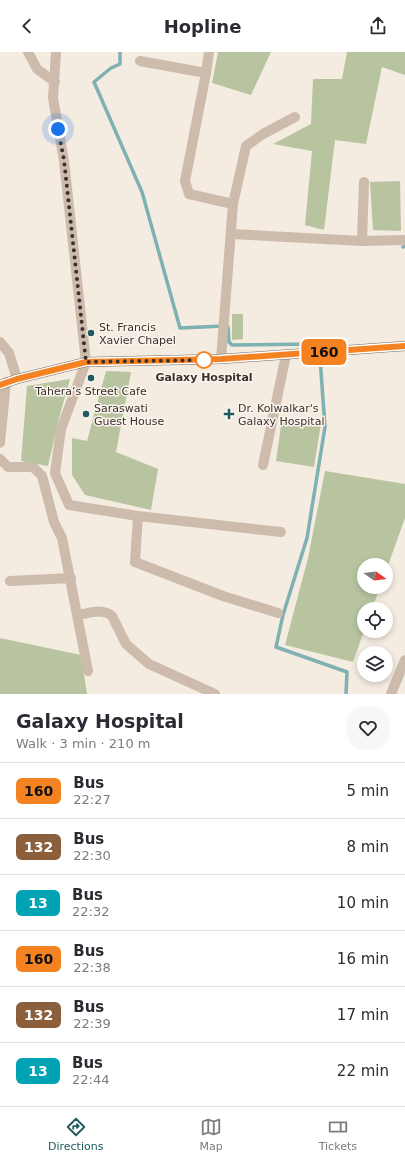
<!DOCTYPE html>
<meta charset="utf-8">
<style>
:root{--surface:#fff;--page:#f7f7f7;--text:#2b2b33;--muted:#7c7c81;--line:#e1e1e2;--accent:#1f5a5e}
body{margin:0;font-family:"DejaVu Sans",sans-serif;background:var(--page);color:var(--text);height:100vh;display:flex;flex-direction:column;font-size:15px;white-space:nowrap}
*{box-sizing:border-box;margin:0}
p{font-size:13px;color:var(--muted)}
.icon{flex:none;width:22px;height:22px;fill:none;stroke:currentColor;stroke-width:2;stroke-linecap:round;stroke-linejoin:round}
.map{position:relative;height:642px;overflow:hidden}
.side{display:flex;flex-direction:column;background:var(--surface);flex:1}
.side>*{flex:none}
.badge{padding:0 8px;border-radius:6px;font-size:14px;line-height:26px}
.needle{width:26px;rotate:104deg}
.buttons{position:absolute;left:357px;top:506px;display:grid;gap:8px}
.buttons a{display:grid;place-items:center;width:36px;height:36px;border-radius:50%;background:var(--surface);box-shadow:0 2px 6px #0003;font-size:20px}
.you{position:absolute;width:20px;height:20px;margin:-10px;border:3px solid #fff;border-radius:50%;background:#1a73e8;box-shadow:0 0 0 6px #1a73e833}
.map>.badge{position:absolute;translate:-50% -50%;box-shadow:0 0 0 2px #fff}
.round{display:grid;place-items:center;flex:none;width:42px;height:42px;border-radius:16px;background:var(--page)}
.overview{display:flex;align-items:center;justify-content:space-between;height:68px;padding:0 16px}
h1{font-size:19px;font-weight:600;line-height:30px}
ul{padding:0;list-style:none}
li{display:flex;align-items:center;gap:12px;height:56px;padding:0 16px;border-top:1px solid var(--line)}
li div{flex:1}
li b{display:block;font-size:15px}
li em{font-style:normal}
li .badge{min-width:44px;font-weight:700;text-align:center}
header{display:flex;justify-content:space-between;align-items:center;height:52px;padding:0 16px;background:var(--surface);font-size:18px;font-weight:600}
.tabs{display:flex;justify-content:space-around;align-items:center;height:56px;border-top:1px solid var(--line);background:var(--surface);font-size:11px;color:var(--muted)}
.tabs a{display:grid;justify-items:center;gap:2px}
.tabs .on{color:var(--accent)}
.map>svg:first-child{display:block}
.green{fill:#b8c4a0}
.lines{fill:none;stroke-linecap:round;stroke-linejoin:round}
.stream{stroke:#7fb0b2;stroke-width:3.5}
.minor{stroke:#cdbbac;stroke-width:10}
.major{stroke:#7d675c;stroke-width:10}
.line-casing{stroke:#fff;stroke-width:9}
.line{stroke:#f58220;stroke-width:6}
.walk{stroke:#3b302b;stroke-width:4;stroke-dasharray:0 7.2}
.poi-dot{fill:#1f5a5e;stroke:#fbf5ee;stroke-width:1.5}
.stop-dot{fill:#fff;stroke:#f58220;stroke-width:2}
.labels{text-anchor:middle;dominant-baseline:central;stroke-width:3;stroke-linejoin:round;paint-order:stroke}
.poi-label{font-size:11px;fill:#3b302b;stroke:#fbf5ee;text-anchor:start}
.stop-label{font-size:11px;font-weight:bold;fill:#3b302b;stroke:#fbf5ee}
</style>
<header><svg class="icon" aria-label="back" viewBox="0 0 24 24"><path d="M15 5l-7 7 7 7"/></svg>Hopline<svg class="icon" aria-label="share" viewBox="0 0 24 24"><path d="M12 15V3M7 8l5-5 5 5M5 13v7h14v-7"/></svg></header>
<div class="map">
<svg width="405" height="642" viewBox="0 0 405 642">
<rect width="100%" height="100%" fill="#f4ebe1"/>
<path class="green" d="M 218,0 L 271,0 L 251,43 L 212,31 Z
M 347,0 L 405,0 L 405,23 L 382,15 L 366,92 L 335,88 L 324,178 L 305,173 L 312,99 L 273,92 L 311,72 L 313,27 L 342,27 Z
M 400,129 L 401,179 L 373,178 L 370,130 Z
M 232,262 L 243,262 L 243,287 L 232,288 Z
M 106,319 L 131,320 L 116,400 L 158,417 L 151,458 L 85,443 L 72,423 L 72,386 L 87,389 Z
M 70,327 L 59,366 L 48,414 L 21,409 L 27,334 Z
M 282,367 L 321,372 L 314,415 L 276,409 Z
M 325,419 L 405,432 L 405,466 L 386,519 L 386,513 L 364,513 L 364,535 L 380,535 L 372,557 L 364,557 L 364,579 L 353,610 L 285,593 L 308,506 Z
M 0,586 L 81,603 L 87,642 L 0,642 Z"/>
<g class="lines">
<path class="stream" d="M 120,0 L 120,12 L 111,16 L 94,30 L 142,140 L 180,276 L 223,274
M 403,195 L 405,194
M 228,275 L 229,290 L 232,293 L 319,292 L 325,375 L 307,486 L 283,563 L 276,595 L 347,620 L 346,642"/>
<path class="minor" d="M 28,0 L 37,17 L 55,30
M 56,0 L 53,46 L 64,109 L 86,310 L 61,377 L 55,421 L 69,453 L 138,464 L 281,480
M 209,0 L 206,21 L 185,129 L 189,142 L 233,152
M 140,9 L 206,21
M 231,182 L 362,189 L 405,188
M 362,189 L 364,130
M 0,290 L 9,301 L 17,327
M 221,307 L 233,152 L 246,94 L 263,82 L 295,65
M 0,391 L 6,330
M 0,407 L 8,415 L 33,415 L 42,424 L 54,470 L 62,486 L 88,619
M 263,413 L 286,303
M 138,464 L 135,510 L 223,544 L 278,561
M 10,529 L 71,526
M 78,563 C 90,561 102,556 112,564 L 126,592 L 149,612 L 215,642
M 391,642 L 405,608"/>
<path class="major" d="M 0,333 L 17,327 L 86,310 L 221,307 L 405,294"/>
</g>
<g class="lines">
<g class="line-casing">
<path id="line" d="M 0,333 L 17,327 L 86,310 L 221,307 L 405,294"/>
</g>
<use href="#line" class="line"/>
<path class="walk" d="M 58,77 L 64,108 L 86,310 L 206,308 L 204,308"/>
</g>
<g class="poi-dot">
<circle cx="91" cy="281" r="4"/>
<circle cx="91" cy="326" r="4"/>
<circle cx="86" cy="362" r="4"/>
<path d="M227 356h4v4h4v4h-4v4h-4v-4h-4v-4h4z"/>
</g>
<circle class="stop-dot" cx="204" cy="308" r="8"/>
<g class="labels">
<g class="poi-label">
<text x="99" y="275">St. Francis<tspan x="99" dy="13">Xavier Chapel</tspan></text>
<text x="91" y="339" text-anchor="middle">Tahera’s Street Cafe</text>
<text x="94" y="356">Saraswati<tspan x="94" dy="13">Guest House</tspan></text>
<text x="238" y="356">Dr. Kolwalkar's<tspan x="238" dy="13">Galaxy Hospital</tspan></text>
</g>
<g class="stop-label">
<text x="204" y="325">Galaxy Hospital</text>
</g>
</g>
</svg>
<div class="buttons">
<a><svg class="needle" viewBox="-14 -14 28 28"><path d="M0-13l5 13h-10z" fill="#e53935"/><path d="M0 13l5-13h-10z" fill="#7c7c81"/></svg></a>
<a><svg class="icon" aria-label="locate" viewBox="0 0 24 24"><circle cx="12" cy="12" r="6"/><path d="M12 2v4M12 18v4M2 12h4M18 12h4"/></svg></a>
<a><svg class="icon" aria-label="layers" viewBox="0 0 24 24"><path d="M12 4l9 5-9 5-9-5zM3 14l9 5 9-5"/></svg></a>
</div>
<div class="you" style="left:58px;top:77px"></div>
<b class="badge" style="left:324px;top:300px;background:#f58220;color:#111">160</b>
</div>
<section class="side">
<div class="overview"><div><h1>Galaxy Hospital</h1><p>Walk · 3 min · 210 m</p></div><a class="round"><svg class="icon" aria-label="heart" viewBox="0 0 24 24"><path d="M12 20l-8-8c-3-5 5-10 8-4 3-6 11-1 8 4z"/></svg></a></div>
<ul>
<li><span class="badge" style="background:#f58220;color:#111">160</span><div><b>Bus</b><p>22:27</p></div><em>5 min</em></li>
<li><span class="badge" style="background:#8b5e3c;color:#fff">132</span><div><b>Bus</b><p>22:30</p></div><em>8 min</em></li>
<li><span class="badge" style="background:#00a3b4;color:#fff">13</span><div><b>Bus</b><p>22:32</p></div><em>10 min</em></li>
<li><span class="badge" style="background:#f58220;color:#111">160</span><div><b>Bus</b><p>22:38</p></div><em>16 min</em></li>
<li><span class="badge" style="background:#8b5e3c;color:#fff">132</span><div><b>Bus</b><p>22:39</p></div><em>17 min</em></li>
<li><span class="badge" style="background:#00a3b4;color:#fff">13</span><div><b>Bus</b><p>22:44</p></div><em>22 min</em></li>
</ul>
</section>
<nav class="tabs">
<a class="on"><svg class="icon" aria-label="directions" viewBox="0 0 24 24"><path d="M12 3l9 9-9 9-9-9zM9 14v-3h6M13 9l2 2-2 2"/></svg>Directions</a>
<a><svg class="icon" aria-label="map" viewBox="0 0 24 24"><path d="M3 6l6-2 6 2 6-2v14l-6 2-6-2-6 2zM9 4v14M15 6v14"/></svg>Map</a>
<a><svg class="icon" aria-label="tickets" viewBox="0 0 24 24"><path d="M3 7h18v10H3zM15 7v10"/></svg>Tickets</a>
</nav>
